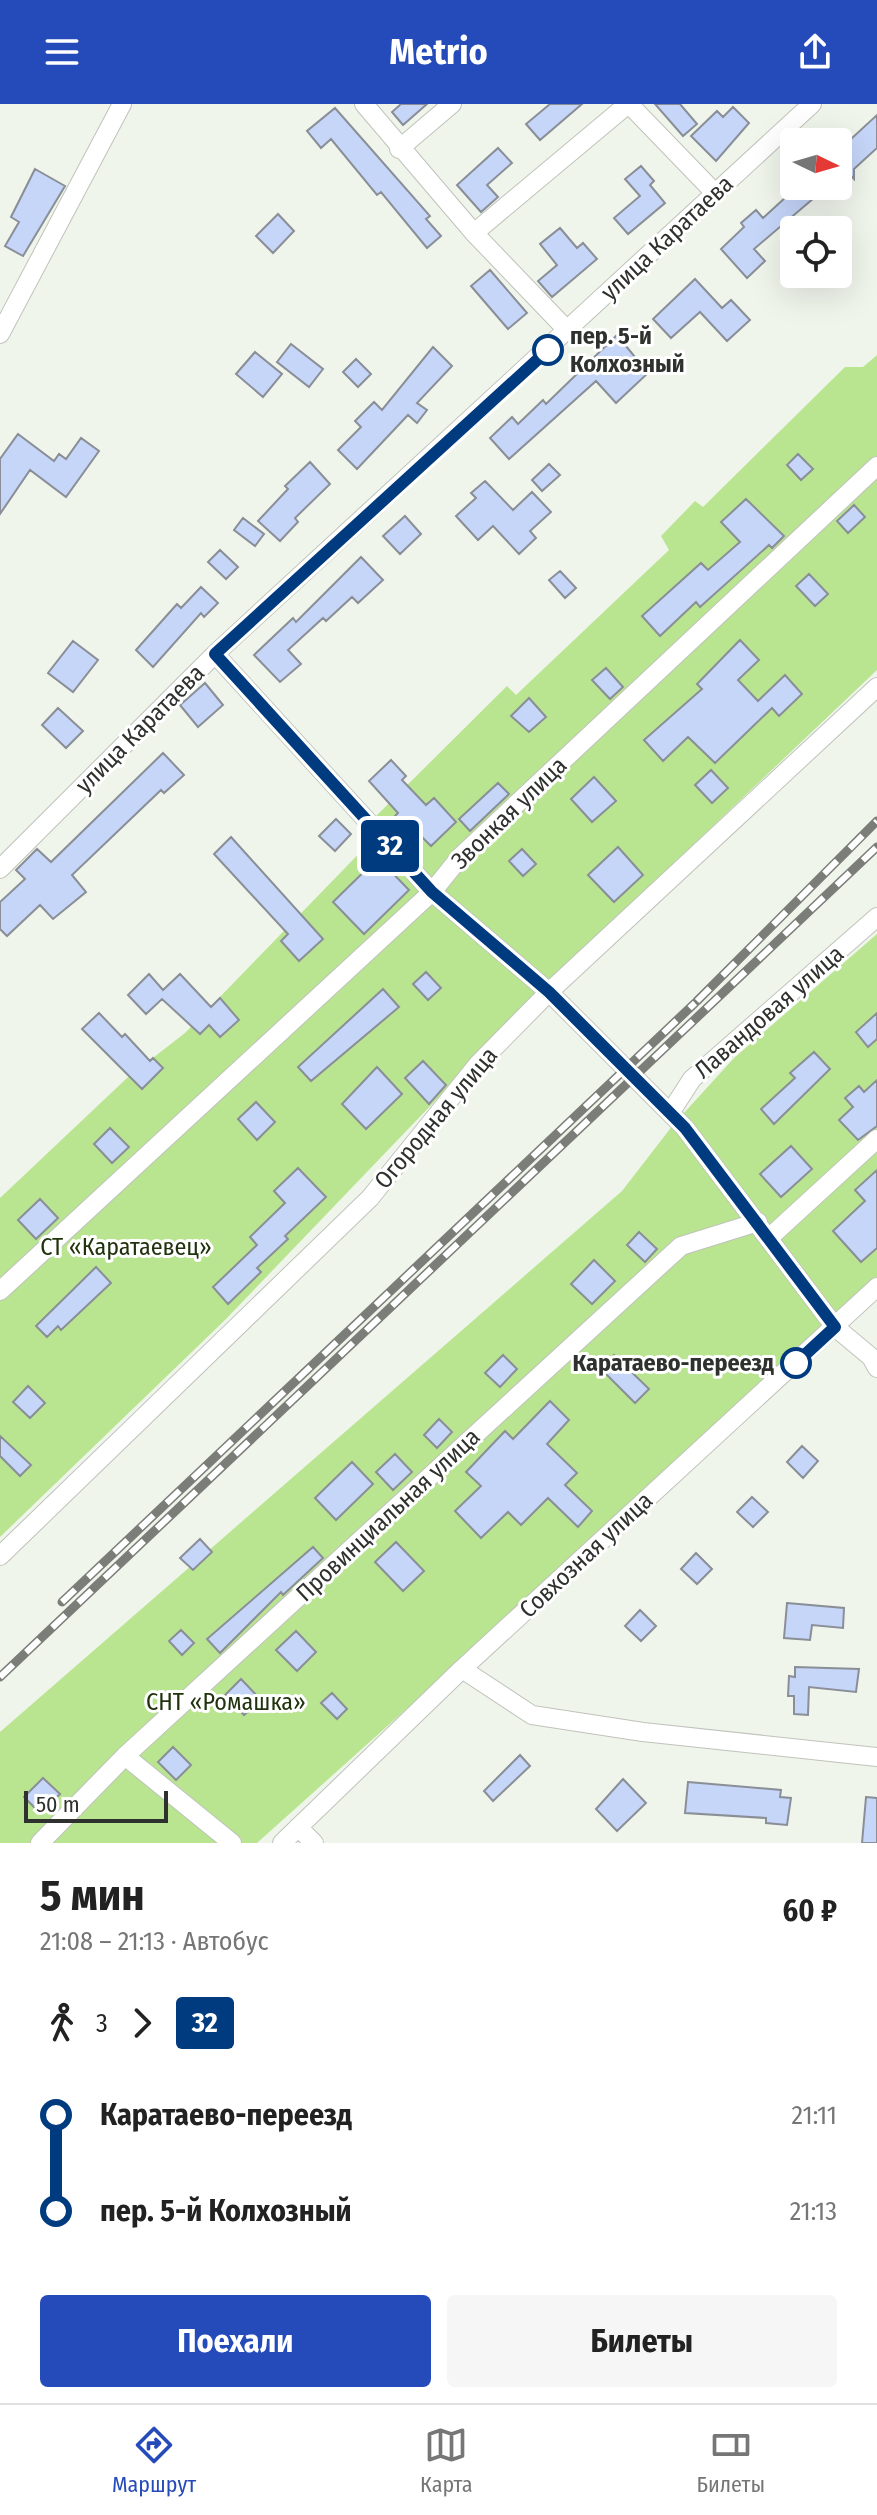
<!DOCTYPE html>
<html lang="ru">
<meta charset="utf-8">
<style>
:root{--surface:#fff;--page:#f6f6f6;--text:#222;--muted:#767676;--line:#e0e0e0;--accent:#254ab9}
body{margin:0;font-family:"Fira Sans Condensed",sans-serif;background:var(--page);color:var(--text);height:100vh;display:flex;flex-direction:column;font-size:30px;white-space:nowrap}
*{box-sizing:border-box;margin:0}
p{font-size:26px;color:var(--muted)}
.icon{flex:none;width:44px;height:44px;fill:none;stroke:currentColor;stroke-width:2;stroke-linecap:round;stroke-linejoin:round}
.map{position:relative;height:1739px;overflow:hidden}
.panel{display:flex;flex-direction:column;background:var(--surface);flex:1}
.panel>*{flex:none}
.badge{padding:0 16px;border-radius:6px;font-size:28px;line-height:52px}
.needle{width:52px;rotate:95deg}
.controls{position:absolute;left:780px;top:24px;display:grid;gap:16px}
.controls a{display:grid;place-items:center;width:72px;height:72px;border-radius:8px;background:var(--surface);box-shadow:0 8px 32px #0002;font-size:40px}
.scale{position:absolute;left:24px;bottom:20px;width:144px;box-sizing:border-box;padding-left:8px;border:4px solid #2f312e;border-top:0;font-size:22px;line-height:28px;white-space:nowrap;color:#2f312e;-webkit-text-stroke:6px #fff;paint-order:stroke}
.map>.badge{position:absolute;translate:-50% -50%;box-shadow:0 0 0 4px #fff}
.legs{display:flex;align-items:center;gap:12px;height:88px;padding:0 40px;font-size:26px}
.legs p{margin-inline-start:auto}
.head{display:flex;align-items:center;justify-content:space-between;height:136px;padding:0 40px}
h1{font-size:44px;font-weight:700;line-height:60px}
.action{display:flex;gap:16px;margin-top:auto;padding:16px 40px}
.action a{flex:1;height:92px;border-radius:8px;background:var(--accent);color:#fff;font-size:32px;font-weight:700;line-height:92px;text-align:center}
.action a+a{background:var(--page);color:var(--text)}
ul{padding:0 40px;list-style:none}
li{display:flex;align-items:center;gap:28px;height:96px;font-size:30px}
li i{display:grid;place-items:center;width:12px;height:100%;margin:0 10px;background:currentColor}
li i::after{content:'';width:20px;height:20px;margin:-10px;border:6px solid;border-radius:50%;background:var(--surface)}
li p{margin-inline-start:auto}
li:first-child i{background:linear-gradient(#0000 50%,currentColor 0)}
li:last-child i{background:linear-gradient(currentColor 50%,#0000 0)}
header{display:flex;justify-content:space-between;align-items:center;height:104px;padding:0 40px;background:var(--accent);color:#fff;font-size:36px;font-weight:700}
.tabs{display:flex;justify-content:space-around;align-items:center;height:112px;border-top:2px solid var(--line);background:var(--surface);font-size:22px;color:var(--muted)}
.tabs a{display:grid;justify-items:center;gap:4px}
.tabs .active{color:var(--accent)}
.map>svg:first-child{display:block}
.green{fill:#b9e490}
.building{fill:#c5d6f9;stroke:#8a8e96;stroke-width:2}
.lines{fill:none;stroke-linecap:round;stroke-linejoin:round}
.minor-casing{stroke:#bfc3bb;stroke-width:20}
.minor{stroke:#fff;stroke-width:18}
.rail-casing{stroke:#7a7d78;stroke-width:9}
.rail{stroke:#fff;stroke-width:6;stroke-dasharray:18;stroke-linecap:butt}
.line-1-casing{stroke:#fff;stroke-width:18}
.line-1{stroke:#003b80;stroke-width:12}
.stop-1-dot{fill:#fff;stroke:#003b80;stroke-width:4}
.labels{text-anchor:middle;dominant-baseline:central;stroke-width:6;stroke-linejoin:round;paint-order:stroke}
.street-label{font-size:24px;fill:#2f312e;stroke:#fff}
.stop-label{font-size:24px;font-weight:bold;fill:#2f312e;stroke:#fff;text-anchor:start}
.park-label{font-size:24px;fill:#21330d;stroke:#fff}
</style>
<header><svg class="icon" aria-label="menu" viewBox="0 0 24 24"><path d="M4 6h16M4 12h16M4 18h16"/></svg>Metrio<svg class="icon" aria-label="share" viewBox="0 0 24 24"><path d="M12 15V3M7 8l5-5 5 5M5 13v7h14v-7"/></svg></header>
<div class="map">
<svg width="877" height="1739" viewBox="0 0 877 1739">
<rect width="100%" height="100%" fill="#f0f5ec"/>
<path class="green" d="M 877,251 L 877,566 L 552,875 L 225,1216 L 0,1433 L 0,1094 L 127,974 L 185,929 L 377,731 L 368,720 L 507,582 L 516,591 L 669,446 L 661,432 L 695,397 L 703,403 L 845,263 L 863,263 Z
M 877,830 L 877,1178 L 819,1235 L 257,1739 L 0,1739 L 0,1628 L 622,1087 L 673,1021 L 734,954 Z"/>
<path class="building" d="M 401,0 L 427,0 L 403,21 L 392,8 Z
M 550,0 L 582,0 L 540,36 L 526,20 Z
M 655,0 L 680,0 L 697,20 L 683,32 Z
M 733,3 L 749,19 L 716,57 L 691,32 L 717,7 L 723,13 Z
M 335,4 L 430,112 L 426,115 L 441,132 L 427,144 L 381,88 L 377,91 L 331,35 L 321,44 L 307,27 Z
M 877,11 L 877,44 L 854,65 L 854,75 L 838,58 L 838,47 Z
M 498,44 L 512,59 L 487,81 L 498,93 L 481,108 L 457,81 Z
M 641,62 L 654,77 L 650,81 L 665,99 L 628,130 L 614,114 L 640,92 L 625,75 Z
M 35,65 L 65,82 L 23,152 L 5,142 L 19,118 L 11,113 Z
M 798,82 L 828,82 L 754,145 L 765,157 L 747,174 L 721,145 L 744,123 L 741,119 L 756,106 L 763,114 Z
M 278,110 L 294,127 L 273,149 L 256,132 Z
M 560,124 L 577,144 L 583,139 L 597,155 L 552,193 L 538,177 L 557,161 L 540,140 Z
M 490,166 L 527,209 L 508,225 L 471,182 Z
M 695,175 L 722,204 L 731,196 L 750,216 L 727,237 L 700,208 L 671,234 L 653,215 Z
M 617,231 L 648,269 L 616,299 L 596,277 L 509,355 L 490,334 L 512,313 L 518,320 L 543,296 L 546,300 Z
M 291,240 L 323,265 L 309,283 L 277,258 Z
M 433,243 L 452,262 L 417,299 L 427,306 L 417,319 L 408,311 L 357,365 L 338,346 L 361,323 L 355,317 L 374,298 L 382,306 Z
M 255,248 L 282,270 L 263,293 L 236,270 Z
M 356,255 L 371,270 L 358,283 L 343,268 Z
M 18,330 L 54,357 L 59,350 L 66,355 L 81,334 L 99,347 L 66,393 L 30,366 L 0,410 L 0,355 Z
M 798,350 L 813,365 L 801,376 L 787,361 Z
M 310,358 L 330,380 L 295,414 L 298,418 L 280,437 L 258,417 L 288,385 L 285,382 Z
M 549,360 L 560,371 L 542,387 L 532,376 Z
M 485,377 L 513,406 L 532,388 L 551,408 L 530,427 L 536,434 L 519,450 L 493,422 L 478,436 L 456,412 L 476,394 L 471,389 Z
M 746,395 L 784,432 L 772,444 L 769,441 L 700,503 L 696,498 L 660,532 L 642,512 L 701,459 L 708,466 L 740,438 L 721,418 Z
M 854,401 L 865,413 L 848,429 L 837,417 Z
M 405,412 L 421,430 L 400,450 L 383,432 Z
M 243,414 L 264,430 L 255,442 L 234,426 Z
M 220,446 L 238,463 L 226,475 L 208,458 Z
M 361,453 L 383,476 L 358,499 L 352,493 L 326,517 L 323,514 L 288,546 L 301,560 L 280,578 L 254,551 L 293,514 L 296,518 Z
M 560,467 L 576,484 L 565,494 L 549,476 Z
M 809,470 L 828,490 L 815,502 L 796,482 Z
M 201,483 L 218,499 L 204,513 L 201,509 L 153,563 L 136,546 L 177,500 L 181,504 Z
M 740,536 L 759,556 L 738,576 L 758,597 L 785,571 L 802,590 L 779,612 L 772,604 L 715,659 L 688,633 L 663,657 L 644,636 L 702,585 L 697,580 Z
M 73,537 L 98,556 L 73,588 L 48,569 Z
M 606,564 L 623,583 L 610,595 L 592,576 Z
M 205,579 L 223,601 L 198,623 L 180,601 Z
M 529,594 L 546,613 L 529,628 L 511,612 Z
M 58,604 L 83,627 L 66,644 L 42,621 Z
M 163,649 L 184,671 L 164,689 L 161,686 L 72,771 L 86,788 L 53,815 L 40,801 L 7,832 L 0,825 L 0,798 L 25,775 L 16,766 L 37,745 L 51,758 Z
M 391,656 L 406,672 L 402,676 L 426,701 L 434,694 L 456,718 L 431,742 L 418,729 L 410,736 L 391,716 L 398,709 L 369,677 Z
M 711,666 L 728,684 L 712,699 L 695,681 Z
M 594,673 L 616,697 L 592,718 L 571,695 Z
M 498,679 L 509,690 L 470,727 L 459,715 Z
M 336,715 L 351,730 L 335,747 L 319,732 Z
M 231,733 L 323,835 L 299,857 L 281,837 L 288,830 L 214,750 Z
M 618,743 L 643,771 L 614,798 L 588,771 Z
M 522,745 L 536,760 L 523,772 L 509,757 Z
M 378,754 L 409,786 L 364,830 L 333,798 Z
M 426,868 L 441,884 L 428,896 L 413,880 Z
M 149,870 L 163,886 L 180,870 L 211,903 L 220,894 L 239,916 L 220,933 L 209,921 L 200,930 L 162,895 L 146,910 L 128,891 Z
M 383,885 L 399,903 L 311,977 L 298,963 Z
M 99,909 L 122,933 L 125,930 L 150,957 L 153,954 L 163,964 L 142,985 L 82,925 Z
M 877,909 L 877,935 L 868,943 L 856,928 Z
M 814,948 L 830,965 L 774,1020 L 761,1005 L 795,974 L 790,969 Z
M 423,957 L 446,981 L 429,1000 L 405,974 Z
M 377,963 L 402,990 L 366,1025 L 342,1000 Z
M 877,976 L 877,1022 L 858,1036 L 839,1016 L 853,1003 L 845,994 L 859,982 L 864,988 Z
M 256,998 L 275,1018 L 257,1036 L 238,1015 Z
M 110,1024 L 129,1043 L 112,1059 L 94,1040 Z
M 791,1042 L 812,1065 L 781,1093 L 760,1070 Z
M 298,1064 L 326,1093 L 285,1132 L 288,1135 L 257,1164 L 261,1168 L 228,1200 L 213,1183 L 257,1141 L 250,1133 L 285,1099 L 274,1087 Z
M 877,1066 L 877,1144 L 861,1158 L 833,1127 L 865,1097 L 855,1086 Z
M 40,1095 L 58,1114 L 36,1135 L 18,1116 Z
M 639,1128 L 657,1145 L 645,1158 L 627,1141 Z
M 594,1156 L 615,1177 L 592,1200 L 571,1180 Z
M 96,1163 L 111,1179 L 61,1226 L 58,1222 L 47,1233 L 36,1222 Z
M 503,1251 L 517,1265 L 500,1283 L 485,1269 Z
M 614,1251 L 649,1285 L 635,1299 L 601,1265 Z
M 28,1282 L 45,1299 L 30,1314 L 13,1298 Z
M 550,1297 L 569,1316 L 547,1340 L 577,1369 L 565,1381 L 592,1407 L 578,1423 L 548,1394 L 521,1421 L 508,1408 L 481,1434 L 455,1407 L 481,1382 L 466,1368 L 505,1327 L 513,1335 Z
M 439,1315 L 452,1328 L 437,1344 L 424,1331 Z
M 0,1332 L 31,1361 L 20,1372 L 0,1352 Z
M 802,1342 L 818,1357 L 803,1374 L 787,1358 Z
M 395,1350 L 412,1368 L 393,1386 L 376,1368 Z
M 352,1358 L 373,1380 L 336,1416 L 315,1394 Z
M 752,1393 L 768,1408 L 753,1423 L 737,1408 Z
M 200,1435 L 212,1448 L 193,1466 L 180,1454 Z
M 396,1438 L 424,1467 L 403,1487 L 375,1458 Z
M 313,1443 L 323,1454 L 283,1491 L 281,1488 L 220,1549 L 207,1535 Z
M 696,1449 L 712,1465 L 697,1480 L 681,1465 Z
M 787,1499 L 844,1504 L 843,1524 L 812,1521 L 810,1536 L 784,1534 Z
M 640,1506 L 656,1522 L 641,1537 L 625,1522 Z
M 181,1526 L 194,1539 L 182,1551 L 169,1537 Z
M 296,1527 L 316,1548 L 297,1567 L 276,1546 Z
M 795,1563 L 859,1565 L 856,1588 L 809,1583 L 808,1611 L 794,1610 L 794,1592 L 788,1592 L 789,1572 L 795,1573 Z
M 241,1575 L 261,1596 L 244,1611 L 225,1591 Z
M 332,1589 L 347,1605 L 337,1615 L 321,1599 Z
M 173,1643 L 191,1661 L 176,1676 L 158,1658 Z
M 520,1651 L 530,1662 L 493,1697 L 484,1687 Z
M 43,1674 L 60,1690 L 40,1709 L 24,1693 Z
M 623,1675 L 646,1699 L 617,1727 L 596,1705 Z
M 688,1678 L 781,1686 L 780,1693 L 791,1694 L 787,1721 L 766,1719 L 766,1714 L 685,1709 Z
M 866,1693 L 877,1694 L 877,1739 L 862,1739 Z"/>
<g class="lines">
<g class="minor-casing">
<path id="minor" d="M 364,0 L 474,129 L 568,227
M 629,0 L 714,88
M 399,45 L 452,0
M 474,129 L 628,0
M 0,230 L 122,0
M 215,550 L 432,788 L 549,888 L 685,1024 L 835,1223 L 871,1253 L 877,1264
M 0,765 L 215,550 L 812,0
M 670,1009 L 692,975 L 877,813
M 770,1133 L 877,1035
M 0,1187 L 432,788 L 461,752 L 877,362
M 0,1452 L 370,1094 L 479,959 L 549,888 L 877,583
M 462,1565 L 532,1611 L 643,1628 L 877,1653
M 125,1652 L 232,1739
M 298,1723 L 314,1739
M 40,1739 L 125,1652 L 681,1142 L 758,1118
M 282,1739 L 462,1565 L 877,1183"/>
</g>
<use href="#minor" class="minor"/>
<g class="rail-casing">
<path id="rail" d="M 697,897 L 877,717
M 62,1498 L 695,899
M 0,1573 L 877,743"/>
</g>
<use href="#rail" class="rail"/>
</g>
<g class="lines">
<g class="line-1-casing">
<path id="line-1" d="M 548,246 L 215,550 L 432,788 L 549,888 L 685,1024 L 835,1223 L 796,1259"/>
</g>
<use href="#line-1" class="line-1"/>
</g>
<g class="stop-1-dot">
<circle cx="548" cy="246" r="14"/>
<circle cx="796" cy="1259" r="14"/>
</g>
<g class="labels">
<g class="street-label">
<text transform="translate(667 134) rotate(-43)">улица Каратаева</text>
<text transform="translate(140 625) rotate(-45)">улица Каратаева</text>
<text transform="translate(509 709) rotate(-44)">Звонкая улица</text>
<text transform="translate(769 908) rotate(-41)">Лавандовая улица</text>
<text transform="translate(436 1014) rotate(-50)">Огородная улица</text>
<text transform="translate(388 1411) rotate(-43)">Провинциальная улица</text>
<text transform="translate(586 1451) rotate(-43)">Совхозная улица</text>
</g>
<g class="stop-label">
<text x="570" y="232">пер. 5-й<tspan x="570" dy="28">Колхозный</tspan></text>
<text x="774" y="1259" text-anchor="end">Каратаево-переезд</text>
</g>
<g class="park-label">
<text x="126" y="1143">СТ «Каратаевец»</text>
<text x="226" y="1598">СНТ «Ромашка»</text>
</g>
</g>
</svg>
<div class="controls">
<a><svg class="needle" viewBox="-14 -14 28 28"><path d="M0-13l5 13h-10z" fill="#e53935"/><path d="M0 13l5-13h-10z" fill="#767676"/></svg></a>
<a><svg class="icon" aria-label="locate" viewBox="0 0 24 24"><circle cx="12" cy="12" r="6"/><path d="M12 2v4M12 18v4M2 12h4M18 12h4"/></svg></a>
</div>
<div class="scale">50 m</div>
<b class="badge" style="left:390px;top:742px;background:#003b80;color:#fff">32</b>
</div>
<section class="panel">
<div class="head"><div><h1>5 мин</h1><p>21:08 – 21:13 · Автобус</p></div><b>60 ₽</b></div>
<div class="legs"><svg class="icon" aria-label="walk" viewBox="0 0 24 24"><circle cx="13" cy="4" r="2"/><path d="M13 8l-2 6 4 7M11 14l-3 7M7 12l3-4h3l4 4"/></svg>3<svg class="icon" aria-label="forward" viewBox="0 0 24 24"><path d="M9 5l7 7-7 7"/></svg><b class="badge" style="background:#003b80;color:#fff">32</b></div>
<ul>
<li><i style="color:#003b80"></i><b>Каратаево-переезд</b><p>21:11</p></li>
<li><i style="color:#003b80"></i><b>пер. 5-й Колхозный</b><p>21:13</p></li>
</ul>
<div class="action"><a>Поехали</a><a>Билеты</a></div>
</section>
<nav class="tabs">
<a class="active"><svg class="icon" aria-label="directions" viewBox="0 0 24 24"><path d="M12 3l9 9-9 9-9-9zM9 14v-3h6M13 9l2 2-2 2"/></svg>Маршрут</a>
<a><svg class="icon" aria-label="map" viewBox="0 0 24 24"><path d="M3 6l6-2 6 2 6-2v14l-6 2-6-2-6 2zM9 4v14M15 6v14"/></svg>Карта</a>
<a><svg class="icon" aria-label="tickets" viewBox="0 0 24 24"><path d="M3 7h18v10H3zM15 7v10"/></svg>Билеты</a>
</nav>
